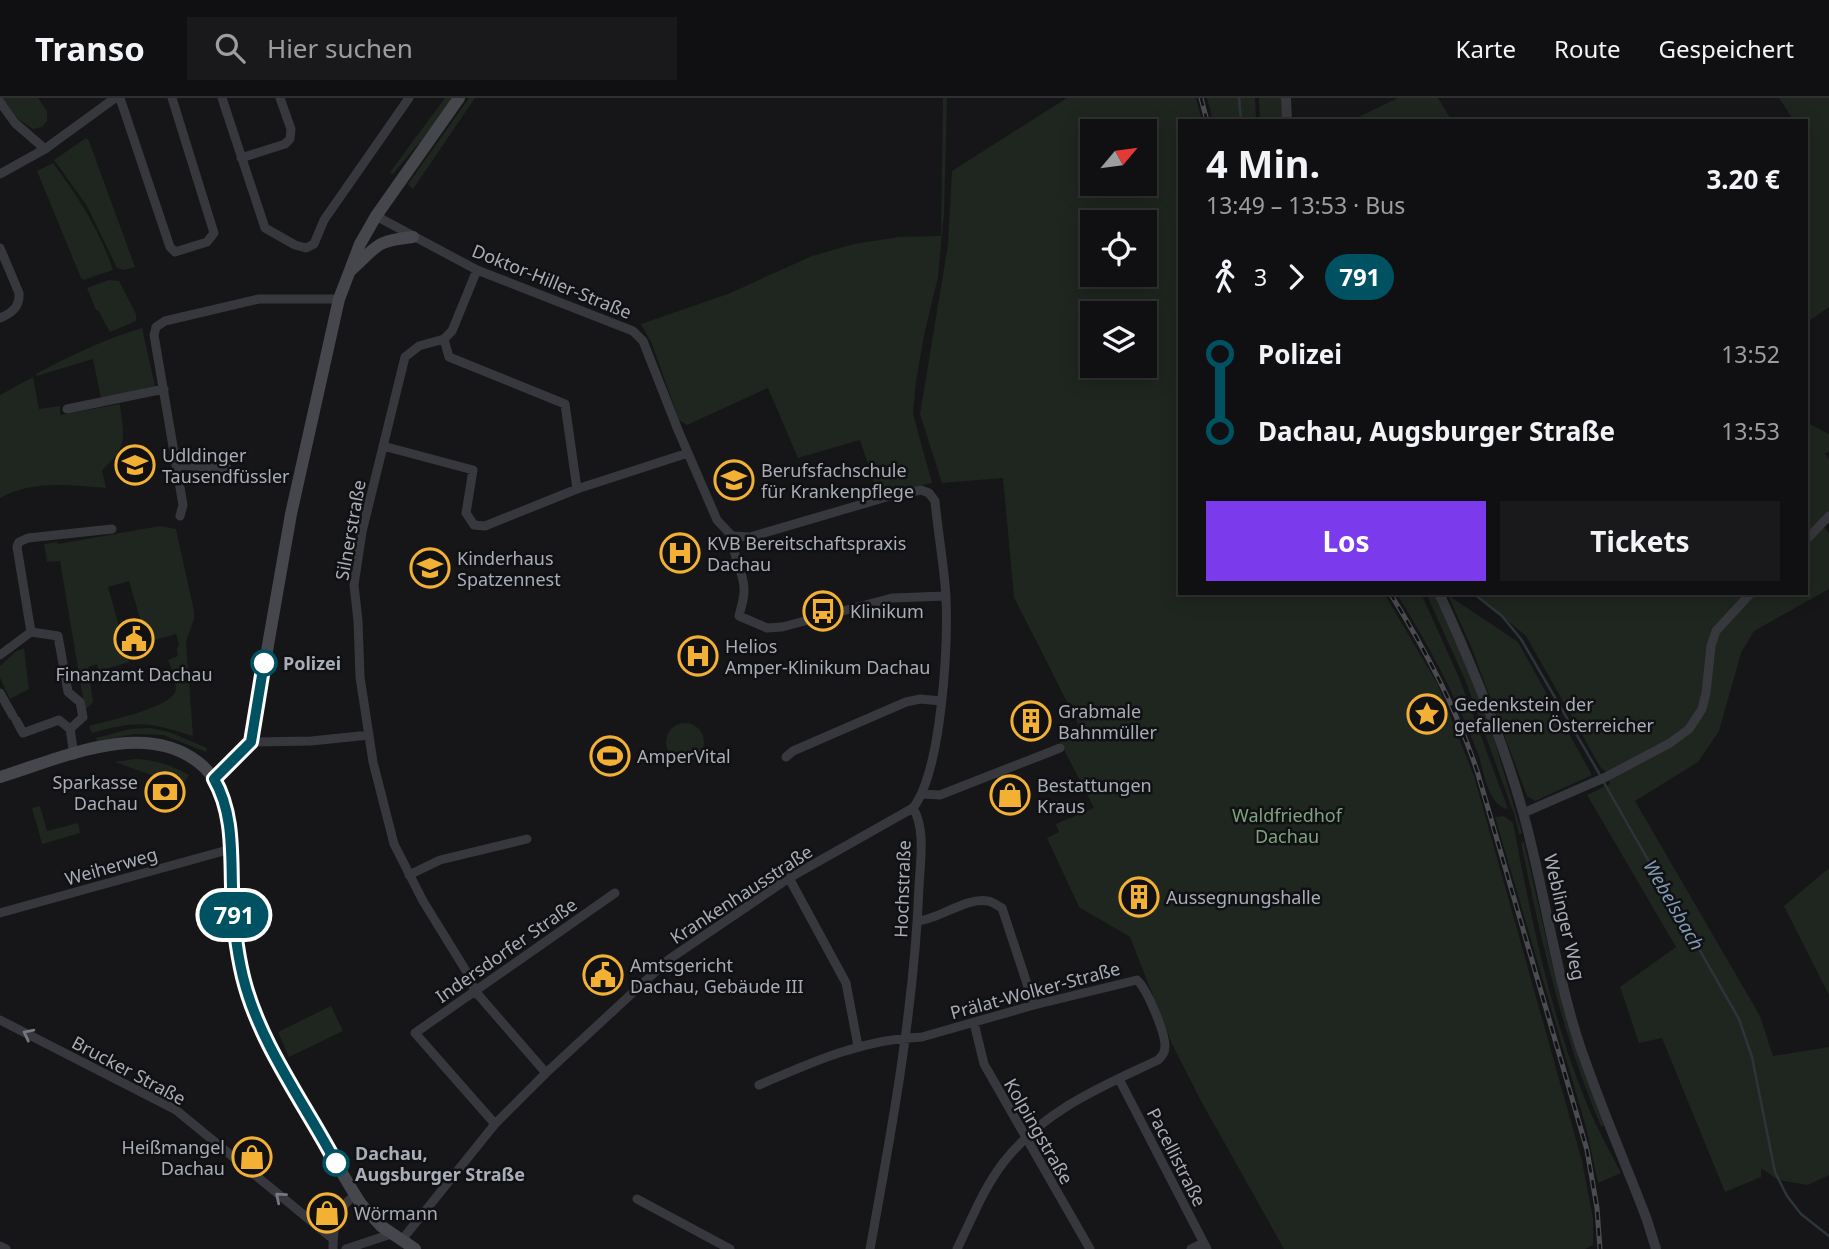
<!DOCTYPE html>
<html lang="de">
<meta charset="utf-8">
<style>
:root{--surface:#101012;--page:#19191b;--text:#f1f3f6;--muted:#9c9d9f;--line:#303032;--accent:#7c3aed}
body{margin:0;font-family:"Noto Sans",sans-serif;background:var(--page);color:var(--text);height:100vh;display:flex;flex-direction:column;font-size:26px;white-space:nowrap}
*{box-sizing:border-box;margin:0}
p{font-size:23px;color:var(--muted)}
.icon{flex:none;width:38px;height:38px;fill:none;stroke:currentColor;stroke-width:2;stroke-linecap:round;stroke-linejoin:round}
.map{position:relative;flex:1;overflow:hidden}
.side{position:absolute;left:1178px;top:21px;width:630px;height:476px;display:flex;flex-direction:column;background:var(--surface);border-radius:0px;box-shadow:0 4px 18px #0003,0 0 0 2px var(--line)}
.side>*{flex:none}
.badge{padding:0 14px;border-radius:23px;font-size:24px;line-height:46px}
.needle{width:46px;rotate:61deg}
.controls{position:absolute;left:1080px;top:21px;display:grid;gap:14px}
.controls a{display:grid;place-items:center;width:77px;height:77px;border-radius:0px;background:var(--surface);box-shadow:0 4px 18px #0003,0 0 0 2px var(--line);font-size:35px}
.map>.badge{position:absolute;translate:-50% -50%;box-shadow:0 0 0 4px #fff}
.legs{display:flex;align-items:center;gap:10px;height:77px;padding:0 28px;font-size:23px}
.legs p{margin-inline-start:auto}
.overview{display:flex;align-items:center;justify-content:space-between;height:119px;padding:0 28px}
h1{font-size:38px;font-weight:700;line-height:52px}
.primary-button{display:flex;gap:14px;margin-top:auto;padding:14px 28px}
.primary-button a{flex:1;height:80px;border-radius:0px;background:var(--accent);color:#fff;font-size:28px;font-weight:700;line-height:80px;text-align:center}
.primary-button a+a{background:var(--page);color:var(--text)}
ul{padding:0 28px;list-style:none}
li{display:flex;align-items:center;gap:24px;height:77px;font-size:26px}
li i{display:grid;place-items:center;width:10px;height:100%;margin:0 9px;background:currentColor}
li i::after{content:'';width:18px;height:18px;margin:-9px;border:5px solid;border-radius:50%;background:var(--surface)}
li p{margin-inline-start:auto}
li:first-child i{background:linear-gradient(#0000 50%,currentColor 0)}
li:last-child i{background:linear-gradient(currentColor 50%,#0000 0)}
header{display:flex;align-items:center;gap:42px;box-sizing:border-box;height:98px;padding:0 35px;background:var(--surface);border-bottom:2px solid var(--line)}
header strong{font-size:33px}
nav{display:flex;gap:38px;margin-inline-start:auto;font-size:24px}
.search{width:490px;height:63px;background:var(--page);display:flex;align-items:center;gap:18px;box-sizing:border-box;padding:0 24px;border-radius:0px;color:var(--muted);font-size:26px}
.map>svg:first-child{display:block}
.green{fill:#1e261f;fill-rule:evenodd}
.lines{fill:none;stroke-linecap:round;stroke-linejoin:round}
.stream{stroke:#2c353c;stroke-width:2.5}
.minor{stroke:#37383d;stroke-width:9}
.tertiary{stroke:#37383d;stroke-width:10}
.secondary{stroke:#45474d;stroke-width:12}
.rail-casing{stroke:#4a4c52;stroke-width:5}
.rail{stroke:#111113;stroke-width:2.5;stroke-dasharray:8;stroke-linecap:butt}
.oneway{stroke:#757881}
.line-1-casing{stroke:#fff;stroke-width:16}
.line-1{stroke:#005262;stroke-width:10}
.stop-1-dot{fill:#fff;stroke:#005262;stroke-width:3.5}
.labels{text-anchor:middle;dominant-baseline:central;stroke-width:5;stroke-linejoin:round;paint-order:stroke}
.street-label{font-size:18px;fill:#a8adb8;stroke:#111113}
.poi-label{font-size:18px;fill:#a8adb8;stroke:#111113;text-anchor:start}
.stop-label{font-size:18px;font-weight:bold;fill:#a8adb8;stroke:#111113;text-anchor:start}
.park-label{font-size:18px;fill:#7fa381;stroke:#111113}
.water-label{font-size:19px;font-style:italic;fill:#7f9bb3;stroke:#111113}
</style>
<header>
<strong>Transo</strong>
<div class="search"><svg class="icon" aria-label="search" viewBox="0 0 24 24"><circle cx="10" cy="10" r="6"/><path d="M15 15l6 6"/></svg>Hier suchen</div>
<nav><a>Karte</a><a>Route</a><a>Gespeichert</a></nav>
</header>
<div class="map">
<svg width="1829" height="1151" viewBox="0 0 1829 1151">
<rect width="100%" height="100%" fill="#161618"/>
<path class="green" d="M 2,0 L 38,0 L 47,13 L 47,23 L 42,29 L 33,31 L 18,21 Z
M 445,0 L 452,0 L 430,32 L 393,76 L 390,74 Z
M 469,0 L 475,0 L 413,91 L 408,86 Z
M 943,0 L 947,0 L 944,115 L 938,179 L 924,237 L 916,284 L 913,316 L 932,385 L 878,396 L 860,342 L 798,360 L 768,290 L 687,327 L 679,322 L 652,246 L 641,226 L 728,196 L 812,158 L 854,146 L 899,139 L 941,138 Z
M 1067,0 L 1196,0 L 1202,23 L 1180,23 L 1180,495 L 1384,495 L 1438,587 L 1474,678 L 1582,1063 L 1593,1120 L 1593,1147 L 1585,1151 L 1284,1151 L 1201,1003 L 1172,946 L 1130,839 L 1079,809 L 1047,740 L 1059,734 L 1056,726 L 1094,710 L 1058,640 L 1080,630 L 1014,499 L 1003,380 L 942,385 L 920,316 L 948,147 L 952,73 ZM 1092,33 L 1144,33 L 1144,86 L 1092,86 ZM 1092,124 L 1144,124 L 1144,177 L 1092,177 ZM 1092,215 L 1144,215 L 1144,268 L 1092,268 Z
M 1207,0 L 1255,0 L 1256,23 L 1213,23 Z
M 1259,0 L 1281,0 L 1282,23 L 1260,23 Z
M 1398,0 L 1438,0 L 1452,23 L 1350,23 Z
M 1779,0 L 1829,0 L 1829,209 L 1806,225 L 1806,23 L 1794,23 Z
M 86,40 L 89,43 L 135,169 L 123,172 L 117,170 L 87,108 L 54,62 Z
M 53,65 C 78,98 100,133 113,172 L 84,182 L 81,180 L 37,73 Z
M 109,182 L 119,183 L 136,216 L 136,223 L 110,234 L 98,212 L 96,212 L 87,190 Z
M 142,230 L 155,288 L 101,300 L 93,261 L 37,278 L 36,276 C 70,258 104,241 142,230 Z
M 33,279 L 39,311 L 60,308 L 60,317 L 120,306 C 123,340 130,347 102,372 L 106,390 C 71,387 31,382 0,400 L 0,297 Z
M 1806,324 L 1829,336 L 1829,353 L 1825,356 L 1829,361 L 1829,421 L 1823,428 L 1829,435 L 1829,491 L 1754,533 L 1741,555 L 1719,633 L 1698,664 L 1635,703 L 1760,918 L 1773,958 L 1829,949 L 1829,1077 L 1808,1087 L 1778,1082 L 1761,1070 L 1761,1079 L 1725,1094 L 1662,940 L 1639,945 L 1620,889 L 1676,849 L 1587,697 L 1610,686 L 1607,675 L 1601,670 L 1526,538 L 1475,495 L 1806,495 Z
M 160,428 L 176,431 L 194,513 L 194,521 L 186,543 L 193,638 C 147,624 139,622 92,635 L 89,628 C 107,623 169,610 175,594 C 178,585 171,570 168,562 L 178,558 L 177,551 L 179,546 L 176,536 L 147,544 L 129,483 L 108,489 L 129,564 L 99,573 L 97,566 L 88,569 L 93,604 L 85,612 L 60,463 L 47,464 L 44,446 L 57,444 L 58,446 Z
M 1396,495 L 1421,495 L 1460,582 L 1508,711 C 1487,708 1484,671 1477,653 C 1455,597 1428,545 1396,495 Z
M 1426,495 L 1434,495 L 1466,565 L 1493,638 L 1522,735 L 1519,736 L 1514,716 L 1466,584 Z
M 1448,497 L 1518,544 L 1592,677 L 1535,703 L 1527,698 L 1472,551 Z
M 24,550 L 29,591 L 10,601 L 0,580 L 0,568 L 15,554 Z
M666 644a19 19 0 1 1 38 0a19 19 0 1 1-38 0Z
M 150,630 L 169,634 L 207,650 L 206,654 L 163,637 L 135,636 L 97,643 L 96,640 L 130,631 Z
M 135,661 C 156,662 171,667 189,677 L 182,688 L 115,664 Z
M 40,708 L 47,733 L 78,725 L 80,735 L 42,746 L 32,710 Z
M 1504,718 L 1513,725 C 1531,819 1550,915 1586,1004 C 1596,1028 1609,1052 1621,1075 L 1598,1085 L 1586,1029 L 1495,719 Z
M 1524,744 L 1553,870 L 1580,957 L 1578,959 L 1604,1028 L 1601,1028 C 1562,937 1541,842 1521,745 Z
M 1829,770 L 1829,897 L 1784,808 Z
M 331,908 L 343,933 L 289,959 L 278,934 Z"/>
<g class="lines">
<path class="stream" d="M 1239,0 L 1241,23
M 1473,495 L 1502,518 L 1521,541 L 1600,677
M 1603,683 L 1739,921 L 1752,959 L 1775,1074 L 1787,1098 L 1801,1116 L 1829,1138"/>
<path class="minor" d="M 120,0 L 170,149 L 175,154 L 207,144 L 214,135 L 172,0
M 222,0 L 265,130 L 295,147 L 306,150 L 314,146 L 324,122 L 409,0
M 0,4 L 15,25 L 45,51
M 241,60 L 285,46 L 290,41 L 291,31 L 280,0
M 0,76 L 45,51 L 115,0
M 376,118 L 477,172 L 633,233 L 643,243 L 678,332 L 717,422 L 732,438 L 750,439 L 890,398 L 921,392 L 929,395 L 935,403 C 938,435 944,467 946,499 C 948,548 942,672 913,710 L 789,780 L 668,862 L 546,975 L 495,1026 L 401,1143
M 0,150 L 19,195 C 20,209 12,215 0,220
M 444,241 L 419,248 L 405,259 L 362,434 L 354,487 L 358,523 L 360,579 L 373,664 L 394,746 L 423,803 L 468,876 L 475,893 L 546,975
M 444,241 L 449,259 L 565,306 L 577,391
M 444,241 L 452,233 L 477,172
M 67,311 L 164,291
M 383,348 L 473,372 L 466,415 L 474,427 L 485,428 L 577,391 L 688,355
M 176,367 L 227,370
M 180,418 L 183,407 L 154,237 L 156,229 L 165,223 L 259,201 L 339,201
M 732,438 C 732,455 740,467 743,483 C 746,495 742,506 739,518 L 767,530 L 782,529 L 892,500 L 946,498
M 1806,442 L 1829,418
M 0,557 L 31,534
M 0,595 L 13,618
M 16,622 L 23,635 L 59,622 L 70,631 L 83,619 L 80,604 L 68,594 L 58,538 L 31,534 L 17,449 L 19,444 L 28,440 L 112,431
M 70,631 L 74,657
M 251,644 L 311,643 L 369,637
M 786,659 L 793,653 L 906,604 L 920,601 L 941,603
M 921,696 L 940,697 L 1060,650
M 1523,715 L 1606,679 L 1670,645 L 1689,631 L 1702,611 L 1706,595 L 1711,548 L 1716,533 L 1751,495
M 409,777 L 440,762 L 527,741
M 789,780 L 846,885 L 858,948
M 0,815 L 231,751
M 918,823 C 939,821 967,799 987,803 C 992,803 998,808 1002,810 L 1034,907
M 0,922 L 176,1012 L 333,1141
M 974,925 L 984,966 L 1090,1151
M 1119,981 L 1207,1151
M 759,987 C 812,964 863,941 922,939 L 1034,907 L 1137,882 C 1147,891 1165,934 1165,948 C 1165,955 1162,958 1158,962 C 1099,990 1044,1012 1003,1065 C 983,1091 971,1123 957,1151
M 495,1026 L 415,935 L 615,795
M 637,1101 L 730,1151
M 0,1148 L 6,1151
M 333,1151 C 333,1129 336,1111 355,1097
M 346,1151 L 391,1136
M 870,1151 C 892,1031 914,911 919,789 C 920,765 926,731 913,710
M 1191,1151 L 1203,1145"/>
<path class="tertiary" d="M 1286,0 L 1287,23
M 1439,495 C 1472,567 1503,641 1524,718 C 1544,791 1554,866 1577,939 C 1597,1001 1624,1061 1647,1122 L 1656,1151"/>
<path class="secondary" d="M 351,172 C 378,148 374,143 413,139
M 0,679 C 59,661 142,621 198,664 C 216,678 226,700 229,723 C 235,776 231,829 244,881 C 255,928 282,969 306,1010 C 324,1042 341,1076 361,1106 L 381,1128 L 415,1151
M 214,681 L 251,644 L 291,416 L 339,201 L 360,146 L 376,118 L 459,0"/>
<g class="rail-casing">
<path id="rail" d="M 1201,0 L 1207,23
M 1390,495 C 1426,553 1457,611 1478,676 L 1587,1052 L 1597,1110 L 1600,1151"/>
</g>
<use href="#rail" class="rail"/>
</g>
<defs><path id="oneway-chevron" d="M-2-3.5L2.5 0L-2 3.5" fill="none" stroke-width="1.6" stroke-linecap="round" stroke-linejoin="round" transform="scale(1.75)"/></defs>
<g class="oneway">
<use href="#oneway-chevron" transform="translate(28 936) rotate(-153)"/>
<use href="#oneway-chevron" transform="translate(280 1099) rotate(-140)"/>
</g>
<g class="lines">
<g class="line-1-casing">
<path id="line-1" d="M 264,565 L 251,644 L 214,681 C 233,714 231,752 232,789 C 233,820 236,850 243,879 C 259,945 305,1006 336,1065"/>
</g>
<use href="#line-1" class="line-1"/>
</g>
<defs>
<g id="school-ring" transform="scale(2.0125)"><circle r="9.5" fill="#111113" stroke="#f2b134" stroke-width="1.5"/><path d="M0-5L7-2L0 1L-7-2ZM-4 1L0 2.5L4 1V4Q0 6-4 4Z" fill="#f2b134"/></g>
<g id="hospital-ring" transform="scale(2.0125)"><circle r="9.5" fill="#111113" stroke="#f2b134" stroke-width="1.5"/><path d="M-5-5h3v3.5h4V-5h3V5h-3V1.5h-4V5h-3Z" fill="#f2b134"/></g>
<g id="bus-ring" transform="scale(2.0125)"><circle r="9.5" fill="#111113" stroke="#f2b134" stroke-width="1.5"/><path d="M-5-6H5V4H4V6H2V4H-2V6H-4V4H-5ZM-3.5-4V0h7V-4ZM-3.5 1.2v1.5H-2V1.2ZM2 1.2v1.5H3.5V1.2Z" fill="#f2b134"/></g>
<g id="civic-ring" transform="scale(2.0125)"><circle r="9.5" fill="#111113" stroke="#f2b134" stroke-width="1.5"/><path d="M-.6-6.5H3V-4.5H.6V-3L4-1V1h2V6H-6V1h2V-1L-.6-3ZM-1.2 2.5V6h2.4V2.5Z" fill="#f2b134"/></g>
<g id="sight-ring" transform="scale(2.0125)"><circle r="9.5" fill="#111113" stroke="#f2b134" stroke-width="1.5"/><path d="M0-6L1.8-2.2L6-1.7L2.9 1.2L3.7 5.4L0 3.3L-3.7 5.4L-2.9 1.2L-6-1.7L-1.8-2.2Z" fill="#f2b134"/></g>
<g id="building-ring" transform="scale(2.0125)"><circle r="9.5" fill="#111113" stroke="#f2b134" stroke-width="1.5"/><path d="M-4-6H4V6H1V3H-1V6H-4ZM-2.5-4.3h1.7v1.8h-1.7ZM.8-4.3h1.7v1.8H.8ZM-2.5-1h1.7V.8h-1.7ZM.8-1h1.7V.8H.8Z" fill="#f2b134"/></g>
<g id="stadium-ring" transform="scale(2.0125)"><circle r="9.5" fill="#111113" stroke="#f2b134" stroke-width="1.5"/><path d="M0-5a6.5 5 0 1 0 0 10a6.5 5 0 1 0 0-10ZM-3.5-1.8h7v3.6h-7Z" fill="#f2b134"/></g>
<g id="bank-ring" transform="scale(2.0125)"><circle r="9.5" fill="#111113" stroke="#f2b134" stroke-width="1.5"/><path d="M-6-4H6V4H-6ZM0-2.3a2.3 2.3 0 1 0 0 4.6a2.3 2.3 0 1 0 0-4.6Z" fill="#f2b134"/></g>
<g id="shop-ring" transform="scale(2.0125)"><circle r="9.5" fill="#111113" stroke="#f2b134" stroke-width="1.5"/><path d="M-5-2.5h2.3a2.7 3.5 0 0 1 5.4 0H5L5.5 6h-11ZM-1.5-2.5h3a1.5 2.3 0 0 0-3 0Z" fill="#f2b134"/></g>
</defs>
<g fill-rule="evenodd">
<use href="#school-ring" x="135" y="367"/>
<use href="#school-ring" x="734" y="382"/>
<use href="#hospital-ring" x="680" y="455"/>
<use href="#school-ring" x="430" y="470"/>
<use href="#bus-ring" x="823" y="513"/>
<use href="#civic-ring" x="134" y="541"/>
<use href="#hospital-ring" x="698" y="558"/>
<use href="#sight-ring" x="1427" y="616"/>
<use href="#building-ring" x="1031" y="623"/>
<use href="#stadium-ring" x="610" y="658"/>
<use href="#bank-ring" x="165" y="694"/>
<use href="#shop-ring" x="1010" y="697"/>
<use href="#building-ring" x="1139" y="799"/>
<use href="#civic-ring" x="603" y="877"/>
<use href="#shop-ring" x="252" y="1059"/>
<use href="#shop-ring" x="327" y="1115"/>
</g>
<g class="stop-1-dot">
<circle cx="264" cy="565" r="12"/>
<circle cx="336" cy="1065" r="12"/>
</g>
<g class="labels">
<g class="street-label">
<text transform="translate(552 183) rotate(22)">Doktor-Hiller-Straße</text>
<text transform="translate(350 432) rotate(-80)">Silnerstraße</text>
<text transform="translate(111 768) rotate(-16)">Weiherweg</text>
<text transform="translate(902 791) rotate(-88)">Hochstraße</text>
<text transform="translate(741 796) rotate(-33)">Krankenhausstraße</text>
<text transform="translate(1565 819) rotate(77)">Weblinger Weg</text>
<text transform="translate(506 852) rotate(-35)">Indersdorfer Straße</text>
<text transform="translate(1035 892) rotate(-15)">Prälat-Wolker-Straße</text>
<text transform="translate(129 972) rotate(28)">Brucker Straße</text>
<text transform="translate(1039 1033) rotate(60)">Kolpingstraße</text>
<text transform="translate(1177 1059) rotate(63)">Pacellistraße</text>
</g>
<g class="poi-label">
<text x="162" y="357">Udldinger<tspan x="162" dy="21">Tausendfüssler</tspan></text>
<text x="761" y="372">Berufsfachschule<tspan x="761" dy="21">für Krankenpflege</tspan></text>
<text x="707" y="445">KVB Bereitschaftspraxis<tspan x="707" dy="21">Dachau</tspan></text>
<text x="457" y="460">Kinderhaus<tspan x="457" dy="21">Spatzennest</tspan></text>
<text x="850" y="513">Klinikum</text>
<text x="725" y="548">Helios<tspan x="725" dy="21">Amper-Klinikum Dachau</tspan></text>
<text x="134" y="576" text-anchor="middle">Finanzamt Dachau</text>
<text x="1454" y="606">Gedenkstein der<tspan x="1454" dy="21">gefallenen Österreicher</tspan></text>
<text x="1058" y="613">Grabmale<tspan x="1058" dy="21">Bahnmüller</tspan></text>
<text x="637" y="658">AmperVital</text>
<text x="138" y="684" text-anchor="end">Sparkasse<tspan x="138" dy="21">Dachau</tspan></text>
<text x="1037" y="687">Bestattungen<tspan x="1037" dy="21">Kraus</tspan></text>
<text x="1166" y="799">Aussegnungshalle</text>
<text x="630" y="867">Amtsgericht<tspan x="630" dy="21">Dachau, Gebäude III</tspan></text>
<text x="225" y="1049" text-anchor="end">Heißmangel<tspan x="225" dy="21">Dachau</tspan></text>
<text x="354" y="1115">Wörmann</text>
</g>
<g class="stop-label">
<text x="283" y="565">Polizei</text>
<text x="355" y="1055">Dachau,<tspan x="355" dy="21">Augsburger Straße</tspan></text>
</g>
<g class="park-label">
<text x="1287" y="717">Waldfriedhof<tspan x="1287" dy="21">Dachau</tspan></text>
</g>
<g class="water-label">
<text transform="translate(1674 807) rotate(60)">Webelsbach</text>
</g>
</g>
</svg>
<div class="controls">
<a><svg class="needle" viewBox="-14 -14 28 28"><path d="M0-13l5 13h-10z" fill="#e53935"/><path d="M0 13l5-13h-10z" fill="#9c9d9f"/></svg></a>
<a><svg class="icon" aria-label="locate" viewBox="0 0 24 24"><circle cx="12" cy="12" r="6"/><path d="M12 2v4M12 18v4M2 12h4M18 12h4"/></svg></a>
<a><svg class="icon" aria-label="layers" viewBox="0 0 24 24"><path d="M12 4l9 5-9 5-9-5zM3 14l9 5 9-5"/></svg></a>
</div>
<b class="badge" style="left:234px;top:817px;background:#005262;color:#fff">791</b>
<section class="side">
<div class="overview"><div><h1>4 Min.</h1><p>13:49 – 13:53 · Bus</p></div><b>3.20 €</b></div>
<div class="legs"><svg class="icon" aria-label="walk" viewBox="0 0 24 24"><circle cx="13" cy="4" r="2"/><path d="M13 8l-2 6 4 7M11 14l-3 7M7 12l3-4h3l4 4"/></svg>3<svg class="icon" aria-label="forward" viewBox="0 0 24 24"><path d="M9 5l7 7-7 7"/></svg><b class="badge" style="background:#005262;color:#fff">791</b></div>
<ul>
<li><i style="color:#005262"></i><b>Polizei</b><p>13:52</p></li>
<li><i style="color:#005262"></i><b>Dachau, Augsburger Straße</b><p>13:53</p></li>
</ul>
<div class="primary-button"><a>Los</a><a>Tickets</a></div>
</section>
</div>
